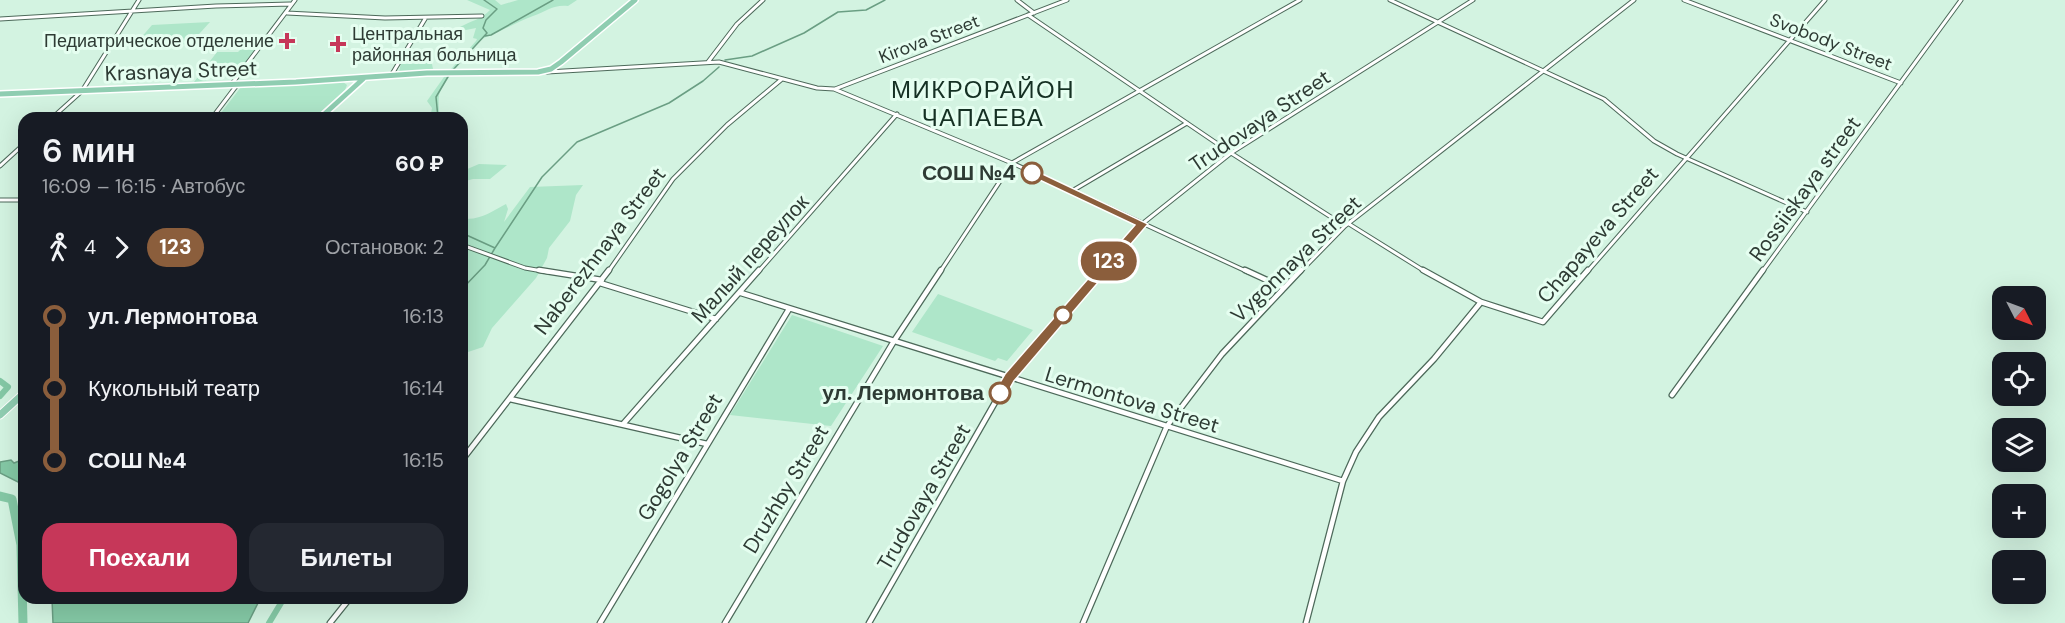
<!DOCTYPE html>
<html lang="ru">
<meta charset="utf-8">
<style>
:root{--surface:#171b24;--page:#242831;--text:#f1f3f6;--muted:#9ea1a6;--accent:#c63759}
body{margin:0;font-family:"DM Sans",sans-serif;background:var(--page);color:var(--text);height:100vh;display:flex;flex-direction:column;font-size:22px;white-space:nowrap}
*{box-sizing:border-box;margin:0}
p{font-size:20px;color:var(--muted)}
.icon{flex:none;width:33px;height:33px;fill:none;stroke:currentColor;stroke-width:2;stroke-linecap:round;stroke-linejoin:round}
.map{position:relative;flex:1;overflow:hidden}
.sheet{position:absolute;left:18px;top:112px;width:450px;height:492px;display:flex;flex-direction:column;background:var(--surface);border-radius:18px;box-shadow:0 6px 24px #0002}
.sheet>*{flex:none}
.badge{padding:0 12px;border-radius:20px;font-size:21px;line-height:39px}
.needle{width:39px;rotate:132deg}
.buttons{position:absolute;left:1992px;top:286px;display:grid;gap:12px}
.buttons a{display:grid;place-items:center;width:54px;height:54px;border-radius:12px;background:var(--surface);box-shadow:0 6px 24px #0002;font-size:30px}
.map>.badge{position:absolute;translate:-50% -50%;box-shadow:0 0 0 3px #fff}
.legs{display:flex;align-items:center;gap:9px;height:66px;padding:0 24px;font-size:20px}
.legs p{margin-inline-start:auto}
.head{display:flex;align-items:center;justify-content:space-between;height:102px;padding:0 24px}
h1{font-size:33px;font-weight:600;line-height:45px}
.button{display:flex;gap:12px;margin-top:auto;padding:12px 24px}
.button a{flex:1;height:69px;border-radius:18px;background:var(--accent);color:#fff;font-size:24px;font-weight:600;line-height:69px;text-align:center}
.button a+a{background:var(--page);color:var(--text)}
ul{padding:0 24px;list-style:none}
li{display:flex;align-items:center;gap:21px;height:72px;font-size:22px}
li i{display:grid;place-items:center;width:9px;height:100%;margin:0 8px;background:currentColor}
li i::after{content:'';width:15px;height:15px;margin:-8px;border:4px solid;border-radius:50%;background:var(--surface)}
li p{margin-inline-start:auto}
li:first-child i{background:linear-gradient(#0000 50%,currentColor 0)}
li:last-child i{background:linear-gradient(currentColor 50%,#0000 0)}
.map>svg:first-child{display:block}
.green{fill:#aee6c9}
.water{fill:#84c8a5;stroke:#6a9e83;stroke-width:1.5}
.lines{fill:none;stroke-linecap:round;stroke-linejoin:round}
.stream{stroke:#6a9e83;stroke-width:1.5}
.canal{stroke:#84c8a5;stroke-width:6}
.river{stroke:#84c8a5;stroke-width:9}
.minor-far1-casing{stroke:#4d695a;stroke-width:5}
.minor-casing{stroke:#4d695a;stroke-width:7}
.primary-far1-casing{stroke:#fff;stroke-width:8}
.primary-casing{stroke:#fff;stroke-width:9}
.minor-far1{stroke:#fff;stroke-width:3}
.minor{stroke:#fff;stroke-width:4.5}
.primary-far1{stroke:#8fcdb1;stroke-width:5}
.primary{stroke:#8fcdb1;stroke-width:7}
.line-1{fill:#8b5e3c;stroke:#fff;stroke-width:1.5}
.poi-dot{fill:#c63759;stroke:#e5fef0;stroke-width:2}
.stop-1-dot{fill:#fff;stroke:#8b5e3c;stroke-width:3}
.labels{text-anchor:middle;dominant-baseline:central;stroke-width:6;stroke-linejoin:round;paint-order:stroke}
.far-poi-label{font-size:18px;fill:#2e3b34;stroke:#e5fef0;text-anchor:start}
.far-street-label{font-size:18px;fill:#2e3b34;stroke:#e5fef0}
.street-label{font-size:21px;fill:#2e3b34;stroke:#e5fef0}
.stop-label{font-size:21px;font-weight:bold;fill:#2e3b34;stroke:#e5fef0;text-anchor:end}
.quarter-label{font-size:24px;letter-spacing:1.5px;fill:#153023;stroke:#e5fef0}
</style>
<div class="map">
<svg width="2065" height="623" viewBox="0 0 2065 623">
<rect width="100%" height="100%" fill="#d3f3e1"/>
<path class="green" d="M 467,0 L 495,0 L 501,5 L 518,0 L 577,0 L 568,6 C 555,4 546,11 533,16 C 517,22 502,31 486,37 C 474,42 443,82 439,95 C 438,101 439,112 440,118 L 430,118 L 432,108 L 427,101 L 444,77 L 476,41 L 477,39 L 473,38 L 476,28 L 466,30 L 460,27 C 471,21 482,19 490,10 Z
M 210,22 L 190,44 L 133,47 L 152,25 Z
M 243,47 L 257,47 L 239,71 L 213,72 L 206,81 L 194,82 L 217,52 L 238,52 Z
M 406,61 L 428,61 L 432,64 L 433,69 L 399,72 L 401,63 Z
M 343,82 L 347,85 L 345,90 L 314,118 L 217,118 L 241,87 Z
M 479,164 L 507,165 L 490,179 L 473,179 L 462,182 L 465,170 Z
M 583,185 L 576,195 L 570,221 L 549,248 L 547,258 L 536,278 L 492,328 L 483,347 L 462,354 L 462,218 C 477,222 493,211 506,204 L 508,209 L 504,222 L 530,187 Z
M 938,294 L 1033,330 L 1007,361 L 998,358 L 995,361 L 912,332 Z
M 792,315 L 883,346 L 831,426 L 730,415 Z"/>
<path class="water" d="M 24,459 L 24,485 L 0,473 L 0,462 L 11,460 L 14,463 Z
M 52,599 L 52,598 L 260,599 L 248,623 L 53,623 Z"/>
<g class="lines">
<path class="stream" d="M 485,36 L 491,35 L 553,0
M 725,60 L 752,56 L 804,33 L 838,12 L 866,10 L 885,0
M 452,71 L 487,33 L 483,28 L 486,20 L 497,9 L 484,0
M 438,118 L 436,97 L 449,75
M 462,233 L 495,248 L 485,265 L 462,289
M 495,248 L 542,177 L 577,142 L 669,103 L 703,81 L 719,67"/>
<path class="canal" d="M 0,381 L 8,387 L 0,396
M 269,623 L 284,598"/>
<path class="river" d="M 0,496 L 12,499 L 21,545 L 23,623"/>
<g class="minor-far1-casing">
<path id="minor-far1" d="M 1017,0 L 1034,13
M 1390,0 L 1604,99 L 1654,141 L 1677,154 L 1807,212
M 1684,0 L 1901,83
M 287,13 L 385,18 L 482,16
M 1028,15 L 1231,153 L 1345,226
M 0,19 L 216,6 L 290,4
M 708,62 L 737,24 L 763,0
M 547,72 L 719,62 L 817,88 L 834,89 L 1012,163 L 1248,272
M 392,74 L 425,19
M 231,85 L 295,0
M 835,89 L 1067,0
M 52,118 L 82,91 L 139,0
M 212,118 L 237,85
M 0,166 L 24,144
M 1072,191 L 1187,123
M 0,200 L 24,200
M 1349,224 L 1426,272
M 462,245 L 525,268 L 548,272
M 608,272 L 673,179 L 727,125 L 782,79
M 758,272 L 897,114
M 940,272 L 1012,163 L 1300,0
M 1101,272 L 1142,224 L 1231,153 L 1473,0
M 1300,272 L 1345,226 L 1634,0
M 1587,272 L 1825,0
M 1762,272 L 1961,0"/>
</g>
<g class="minor-casing">
<path id="minor" d="M 539,270 L 602,280
M 1245,270 L 1284,288
M 1423,270 L 1481,302
M 600,283 L 716,319
M 741,293 L 1343,481
M 1672,395 L 1763,270
M 510,399 L 707,444
M 624,423 L 759,270
M 462,460 L 609,270
M 330,623 L 350,598
M 600,623 L 789,309
M 725,623 L 894,341 L 941,270
M 869,623 L 1009,378 L 1102,270
M 1083,623 L 1167,426 L 1222,354 L 1301,270
M 1306,623 L 1343,481 L 1356,452 L 1379,417 L 1434,359 L 1481,302 L 1543,322 L 1588,270"/>
</g>
<g class="primary-far1-casing">
<path id="primary-far1" d="M 0,94 L 296,82 L 427,73 L 538,72 L 551,69 L 561,62 L 635,0
M 320,118 L 363,79"/>
</g>
<g class="primary-casing">
<path id="primary" d="M 0,415 L 24,393"/>
</g>
<use href="#minor-far1" class="minor-far1"/>
<use href="#minor" class="minor"/>
<use href="#primary-far1" class="primary-far1"/>
<use href="#primary" class="primary"/>
</g>
<path class="line-1" d="M 1032,169 L 1148,224 L 1014,381 L 1005,397 L 1000,398 L 994,393 L 1005,374 L 1135,225 L 1029,175 L 1029,170 Z"/>
<g class="poi-dot">
<path d="M284 32h6v6h6v6h-6v6h-6v-6h-6v-6h6z"/>
<path d="M335 35h6v6h6v6h-6v6h-6v-6h-6v-6h6z"/>
</g>
<g class="stop-1-dot">
<circle cx="1032" cy="173" r="10"/>
<circle cx="1063" cy="315" r="8"/>
<circle cx="1000" cy="393" r="10"/>
</g>
<g class="labels">
<g class="far-poi-label">
<text x="352" y="34">Центральная<tspan x="352" dy="21">районная больница</tspan></text>
<text x="274" y="41" text-anchor="end">Педиатрическое отделение</text>
</g>
<g class="far-street-label">
<text transform="translate(929 39) rotate(-21)">Kirova Street</text>
<text transform="translate(1831 42) rotate(21)">Svobody Street</text>
</g>
<g class="street-label">
<text transform="translate(181 71) rotate(-2)">Krasnaya Street</text>
<text transform="translate(1260 121) rotate(-34)">Trudovaya Street</text>
<text transform="translate(1805 189) rotate(-54)">Rossiiskaya street</text>
<text transform="translate(1598 235) rotate(-49)">Chapayeva Street</text>
<text transform="translate(600 251) rotate(-53)">Naberezhnaya Street</text>
<text transform="translate(750 259) rotate(-48)">Малый переулок</text>
<text transform="translate(1296 259) rotate(-44)">Vygonnaya Street</text>
<text transform="translate(1132 400) rotate(17)">Lermontova Street</text>
<text transform="translate(680 457) rotate(-59)">Gogolya Street</text>
<text transform="translate(786 489) rotate(-59)">Druzhby Street</text>
<text transform="translate(924 497) rotate(-60)">Trudovaya Street</text>
</g>
<g class="stop-label">
<text x="1016" y="173">СОШ №4</text>
<text x="984" y="393">ул. Лермонтова</text>
</g>
<g class="quarter-label">
<text x="983" y="89">МИКРОРАЙОН<tspan x="983" dy="28">ЧАПАЕВА</tspan></text>
</g>
</g>
</svg>
<div class="buttons">
<a><svg class="needle" viewBox="-14 -14 28 28"><path d="M0-13l5 13h-10z" fill="#e53935"/><path d="M0 13l5-13h-10z" fill="#9ea1a6"/></svg></a>
<a><svg class="icon" aria-label="locate" viewBox="0 0 24 24"><circle cx="12" cy="12" r="6"/><path d="M12 2v4M12 18v4M2 12h4M18 12h4"/></svg></a>
<a><svg class="icon" aria-label="layers" viewBox="0 0 24 24"><path d="M12 4l9 5-9 5-9-5zM3 14l9 5 9-5"/></svg></a>
<a>+</a>
<a>−</a>
</div>
<b class="badge" style="left:1109px;top:261px;background:#8b5e3c;color:#fff">123</b>
<section class="sheet">
<div class="head"><div><h1>6 мин</h1><p>16:09 – 16:15 · Автобус</p></div><b>60 ₽</b></div>
<div class="legs"><svg class="icon" aria-label="walk" viewBox="0 0 24 24"><circle cx="13" cy="4" r="2"/><path d="M13 8l-2 6 4 7M11 14l-3 7M7 12l3-4h3l4 4"/></svg>4<svg class="icon" aria-label="forward" viewBox="0 0 24 24"><path d="M9 5l7 7-7 7"/></svg><b class="badge" style="background:#8b5e3c;color:#fff">123</b><p>Остановок: 2</p></div>
<ul>
<li><i style="color:#8b5e3c"></i><b>ул. Лермонтова</b><p>16:13</p></li>
<li><i style="color:#8b5e3c"></i><span>Кукольный театр</span><p>16:14</p></li>
<li><i style="color:#8b5e3c"></i><b>СОШ №4</b><p>16:15</p></li>
</ul>
<div class="button"><a>Поехали</a><a>Билеты</a></div>
</section>
</div>
